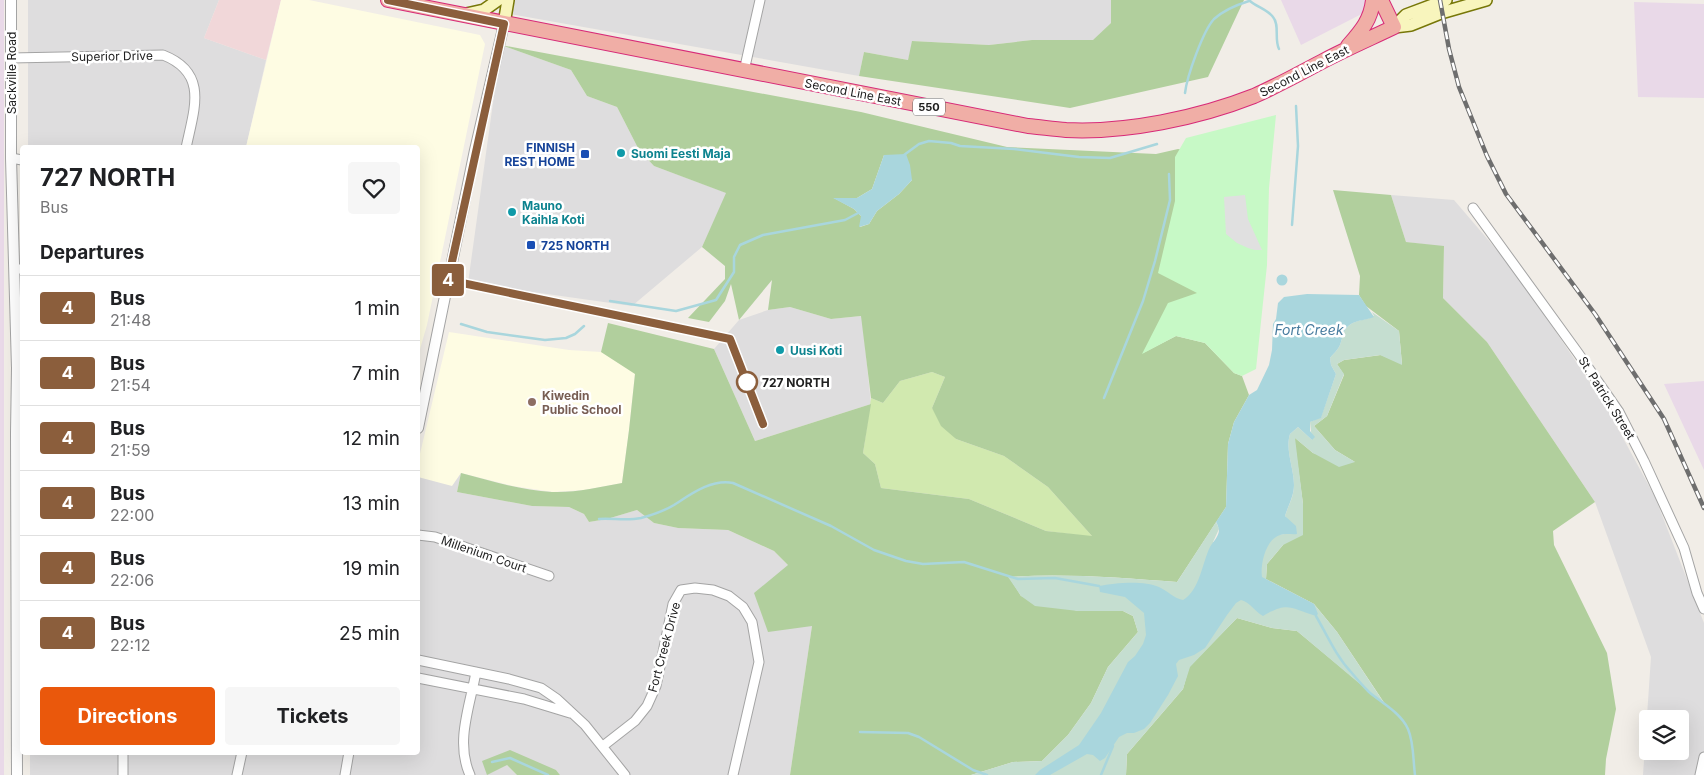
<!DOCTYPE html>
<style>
:root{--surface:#fff;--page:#f6f6f6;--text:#202124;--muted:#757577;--line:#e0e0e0;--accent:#ea580c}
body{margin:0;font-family:Inter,sans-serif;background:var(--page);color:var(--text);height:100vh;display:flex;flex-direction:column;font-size:19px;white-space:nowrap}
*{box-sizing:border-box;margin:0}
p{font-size:16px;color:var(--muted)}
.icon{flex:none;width:28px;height:28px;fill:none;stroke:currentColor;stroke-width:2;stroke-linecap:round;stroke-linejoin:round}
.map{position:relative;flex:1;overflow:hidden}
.details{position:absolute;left:20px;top:145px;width:400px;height:610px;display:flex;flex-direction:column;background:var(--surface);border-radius:5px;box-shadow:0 5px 20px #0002}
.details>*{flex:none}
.badge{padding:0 10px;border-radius:4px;font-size:18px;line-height:32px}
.tools{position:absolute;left:1639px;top:710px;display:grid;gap:10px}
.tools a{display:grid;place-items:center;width:50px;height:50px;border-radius:5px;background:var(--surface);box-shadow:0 5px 20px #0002;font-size:25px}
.map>.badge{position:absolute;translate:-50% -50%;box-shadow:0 0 0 2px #fff}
h2{padding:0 20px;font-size:19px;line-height:45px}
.round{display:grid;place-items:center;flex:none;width:52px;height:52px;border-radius:5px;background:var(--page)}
.summary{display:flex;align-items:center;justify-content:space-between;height:85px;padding:0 20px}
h1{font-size:24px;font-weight:700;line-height:38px}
.primary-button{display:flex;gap:10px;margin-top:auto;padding:10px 20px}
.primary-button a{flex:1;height:58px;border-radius:5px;background:var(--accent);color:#fff;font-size:20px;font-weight:700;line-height:58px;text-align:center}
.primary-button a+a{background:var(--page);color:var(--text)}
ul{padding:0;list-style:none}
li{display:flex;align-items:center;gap:15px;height:65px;padding:0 20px;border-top:1px solid var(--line)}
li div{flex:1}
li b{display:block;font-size:19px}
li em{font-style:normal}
li .badge{min-width:55px;font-weight:700;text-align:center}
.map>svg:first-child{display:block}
.residential{fill:#deddde;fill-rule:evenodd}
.commercial{fill:#f1d7d9}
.industrial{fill:#e9d9e8}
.education{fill:#fefce3}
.grass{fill:#d1e9af}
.forest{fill:#b1cf9d;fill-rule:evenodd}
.wetland{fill:#c5ded0}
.park{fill:#c7f9c6}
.parking{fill:#e0e0e0}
.water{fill:#a9d6dd}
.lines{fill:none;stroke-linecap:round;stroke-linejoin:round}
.stream{stroke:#a9d6dd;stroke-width:2.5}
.minor-casing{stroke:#a4a4a4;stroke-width:11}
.tertiary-casing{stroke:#a4a4a4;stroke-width:12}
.secondary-casing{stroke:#777708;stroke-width:14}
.trunk-casing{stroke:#d72b78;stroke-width:16}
.minor{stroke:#fff;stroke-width:9}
.tertiary{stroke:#fff;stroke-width:10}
.secondary{stroke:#f8f5bd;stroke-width:11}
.trunk{stroke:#f0aea6;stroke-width:14}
.rail-casing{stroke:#6e6e6e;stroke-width:4.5}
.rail{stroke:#fff;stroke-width:2.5;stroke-dasharray:8;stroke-linecap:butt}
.line-casing{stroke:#fff;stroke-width:11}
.line{stroke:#8b5e3c;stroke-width:8}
.culture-dot{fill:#0f9aa8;stroke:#fff;stroke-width:2}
.transit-dot{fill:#1a4fb4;stroke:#fff;stroke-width:2}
.stop-dot{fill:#fff;stroke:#8b5e3c;stroke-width:2.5}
.education-dot{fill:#8d6e63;stroke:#fff;stroke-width:2}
.labels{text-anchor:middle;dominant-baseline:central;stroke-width:5;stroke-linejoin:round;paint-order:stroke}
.shield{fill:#fff;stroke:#636363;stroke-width:1}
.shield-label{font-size:11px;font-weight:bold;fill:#202020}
.street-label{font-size:12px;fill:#202020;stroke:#fff}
.transit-label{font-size:12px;font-weight:bold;fill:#164399;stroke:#fff;text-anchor:end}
.culture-label{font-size:12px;font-weight:bold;fill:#0d838f;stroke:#fff;text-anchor:start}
.stop-label{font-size:12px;font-weight:bold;fill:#202020;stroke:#fff;text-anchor:start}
.education-label{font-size:12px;font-weight:bold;fill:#785e54;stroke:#fff;text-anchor:start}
.water-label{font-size:14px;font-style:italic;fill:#487c9f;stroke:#fff}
</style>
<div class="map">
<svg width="1704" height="775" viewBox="0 0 1704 775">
<rect width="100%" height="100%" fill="#f1ede7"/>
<path class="residential" d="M 28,0 L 219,0 L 204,38 L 266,60 L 246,147 L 28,147 Z
M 514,0 L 1111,0 L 1111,23 L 1093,41 L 1032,40 L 989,45 L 913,41 L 908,60 L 864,52 L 859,76 L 510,14 Z
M 501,45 L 571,70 L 587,96 L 617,107 L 639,150 L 654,166 L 727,193 L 702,247 L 632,306 L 468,283 Z
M 1391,195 L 1454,200 L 1514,270 L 1604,403 L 1655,497 L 1704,623 L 1704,775 L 1643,775 L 1651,657 L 1595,502 L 1487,342 L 1443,298 L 1444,247 L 1406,242 ZM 1648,719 L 1680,719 L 1680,751 L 1648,751 Z
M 790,307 L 831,319 L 862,316 L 871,404 L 755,441 L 714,349 L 739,320 L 768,310 Z
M 418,457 L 461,473 L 457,492 L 532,506 L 569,507 L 584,514 L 589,522 L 607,519 L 637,510 L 654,523 L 678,528 L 728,530 L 774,551 L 788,565 L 812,626 L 790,775 L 560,775 L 556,770 L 507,765 L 517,775 L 30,775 L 30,753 L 418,752 Z"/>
<path class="commercial" d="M 219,0 L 281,0 L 266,60 L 204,38 Z"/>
<path class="industrial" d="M 0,0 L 4,0 L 4,775 L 0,775 Z
M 1281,0 L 1389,0 L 1301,45 Z
M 1634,2 L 1704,4 L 1704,98 L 1638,97 Z
M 1704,381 L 1704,470 L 1664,384 Z"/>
<path class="education" d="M 281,0 L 309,0 L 480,35 L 485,44 L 427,325 L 418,356 L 418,148 L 246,147 Z
M 449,332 L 569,350 L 601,352 L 635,373 L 629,430 L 622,483 L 584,490 L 553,492 L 513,486 L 461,473 L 452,486 L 418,477 L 418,462 Z"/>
<path class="grass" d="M 932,372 L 945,377 L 932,408 L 956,439 L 1004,456 L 1048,487 L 1093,537 L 1046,531 L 969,499 L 881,488 L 875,464 L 863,453 L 871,398 L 883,403 L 900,381 Z"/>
<path class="forest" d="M 1111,0 L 1244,0 L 1208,77 L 1070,108 L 859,76 L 864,52 L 908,60 L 912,41 L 989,45 L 1032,40 L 1093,40 L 1111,23 Z
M 501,45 L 861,112 L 1007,147 L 1156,154 L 1178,149 L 1215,154 L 1198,293 L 1143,353 L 1176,336 L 1205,343 L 1234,373 L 1242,376 L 1249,395 L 1234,422 L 1228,444 L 1226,507 L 1177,582 C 1121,578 1065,573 1009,577 L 1021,596 L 1078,611 L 1123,611 L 1133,616 L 1138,632 L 1108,667 L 1091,703 L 1068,735 L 1042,761 L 1013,762 L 971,775 L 790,775 L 812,626 L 768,632 L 754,593 L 788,565 L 774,551 L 728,530 L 678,528 L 654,523 L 637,510 L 607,519 L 589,522 L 584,514 L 569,507 L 532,506 L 457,492 L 461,473 C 491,481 521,490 552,492 C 575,493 599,487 622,483 L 629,430 L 635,374 L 601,352 L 608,323 L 714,349 L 755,441 L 871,404 L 863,453 L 875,464 L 881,488 L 969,499 L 1046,531 L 1092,536 L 1048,487 L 1004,456 L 956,439 L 941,426 L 932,408 L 945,377 L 932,372 L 900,381 L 883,403 L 871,398 L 861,316 L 831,319 L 790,307 L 768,310 L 772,280 L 739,320 L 731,284 L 725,301 L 709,322 L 688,318 L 725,279 L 725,266 L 702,247 L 726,193 L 654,166 L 639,150 L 617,107 L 587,96 L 571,70 ZM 884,155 L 912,180 L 899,194 L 877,211 L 869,224 L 860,227 L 862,217 L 854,209 L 834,198 L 857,198 L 872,189 Z
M 1333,190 L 1391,195 L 1406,242 L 1444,246 L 1443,298 L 1487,342 L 1595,502 L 1553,531 L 1554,545 L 1607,653 L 1616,709 L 1606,759 L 1605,775 L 1126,775 L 1127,754 L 1183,689 L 1189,667 L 1237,618 L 1272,628 L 1297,631 L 1385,704 L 1337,632 L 1314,604 L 1266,579 L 1267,564 L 1283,545 L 1303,504 L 1294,437 L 1313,453 L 1355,462 L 1335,450 L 1314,426 L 1327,416 L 1344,375 L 1337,364 L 1344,360 L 1381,355 L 1402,364 L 1399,331 L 1366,306 L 1359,295 L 1360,276 Z
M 510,750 L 556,770 L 560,775 L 517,775 L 507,765 L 487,775 L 482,761 Z"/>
<path class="wetland" d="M 1372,312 L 1399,331 L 1402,365 L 1380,355 L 1344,360 L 1337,364 L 1344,374 L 1327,416 L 1314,426 L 1335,450 L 1355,462 L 1339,467 L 1313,453 L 1295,438 L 1303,504 L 1303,535 L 1283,545 L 1267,564 L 1266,579 L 1314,604 L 1337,632 L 1386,706 L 1297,631 L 1272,628 L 1237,618 L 1190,667 L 1183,689 L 1127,754 L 1126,775 L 971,775 L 1013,762 L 1042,761 L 1068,735 L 1091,703 L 1108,667 L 1138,632 L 1133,616 L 1123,611 L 1078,611 L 1035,606 L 1021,596 L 1008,577 C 1065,573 1120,578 1177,582 L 1216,522 L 1219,529 L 1213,542 L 1285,534 L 1289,521 L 1285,516 C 1288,506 1294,497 1294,485 C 1294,468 1285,450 1290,434 L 1298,427 L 1312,440 L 1310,422 L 1321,417 L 1336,374 L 1331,365 L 1330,358 C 1333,354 1338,350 1340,345 C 1343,337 1343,329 1351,324 C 1356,320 1367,320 1374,316 Z"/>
<path class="park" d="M 1276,115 L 1269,188 L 1267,265 L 1256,369 L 1242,376 L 1234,373 L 1205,343 L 1176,336 L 1142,354 L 1168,303 L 1197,293 L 1158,273 L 1175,201 L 1175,157 L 1186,138 Z"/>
<path class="parking" d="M 1245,195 L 1248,219 L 1262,250 L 1255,250 L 1248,248 L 1237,243 L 1226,234 L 1224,197 Z"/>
<path class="water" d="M 906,154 L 910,165 L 912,180 L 899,194 L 877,211 L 869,224 L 859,227 L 861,216 L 854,209 L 833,198 L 857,198 L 872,189 L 884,155 Z
M1276.5 280a5.5 5.5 0 1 1 11 0a5.5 5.5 0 1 1-11 0Z
M 1307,294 L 1359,295 L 1374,317 C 1367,320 1357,320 1351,324 C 1343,329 1343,337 1340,345 C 1338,350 1333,354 1330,358 L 1331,365 L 1336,374 L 1321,418 L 1310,422 L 1310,431 L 1315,437 L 1312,440 L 1298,427 L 1290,434 C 1285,450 1294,468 1294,485 C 1294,496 1288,506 1285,516 L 1296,526 L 1297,534 C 1292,535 1286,533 1280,535 C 1266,539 1260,564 1262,577 L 1314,604 L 1318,614 L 1316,616 C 1290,608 1288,601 1263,616 C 1254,611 1251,603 1241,600 L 1236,603 L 1227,615 L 1205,648 L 1194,655 L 1179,660 L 1176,664 L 1178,676 L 1168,695 L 1150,723 L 1144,729 L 1134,733 L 1127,733 L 1119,737 L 1105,758 L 1100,761 L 1093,755 L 1087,754 L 1050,775 L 1035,775 L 1040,770 L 1079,745 L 1101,713 L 1128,662 L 1135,656 L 1143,644 L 1146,635 L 1144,613 L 1125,597 L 1100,592 L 1099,586 C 1115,583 1143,580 1159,587 C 1168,591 1173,598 1183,600 C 1200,590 1202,563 1210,547 C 1213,542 1219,536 1219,530 C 1219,529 1217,523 1216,522 L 1226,507 L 1228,444 L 1234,422 L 1249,395 L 1257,390 L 1269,365 L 1272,350 L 1273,324 L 1276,319 L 1278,303 L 1284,297 Z"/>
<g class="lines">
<path class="stream" d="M 1249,0 C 1256,7 1267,9 1273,17 C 1280,25 1274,39 1279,49
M 1185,93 C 1187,76 1203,31 1214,19 C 1224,10 1236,5 1249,1
M 904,155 L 919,144 L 929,141 L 951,143 L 960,146 L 1014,149 L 1079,157 L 1110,158 L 1157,144
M 1292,225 L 1298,146 L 1296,106
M 610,301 L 676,311 L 716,300 L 734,272 L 734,257 L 740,245 L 763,235 L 845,220 L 860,212
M 461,324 L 487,332 L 545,340 L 566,338 L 575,334 L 584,326
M 1104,398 L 1143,301 L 1155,261 L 1170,200 L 1169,174
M 599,519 C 613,518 627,521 641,518 C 652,515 664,511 674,505 C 691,494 711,479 733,483 L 831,526 L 874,550 L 906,561 L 923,564 L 964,562 L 1018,579 L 1055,578 L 1099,586
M 1316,616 C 1327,635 1336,656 1351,672 C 1356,678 1363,686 1369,692 C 1382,703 1401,713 1408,729 C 1414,743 1413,760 1415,775
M 860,732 L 908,733 L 919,737 L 973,770 L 987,775
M 492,762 L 510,758 L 548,775
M 1101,775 L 1113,746"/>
<g class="minor-casing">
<path id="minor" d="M 11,58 L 163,55 C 209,73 194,109 186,148
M 744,71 L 760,0
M 11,158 L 22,160
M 1473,208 L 1578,353 L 1619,412 L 1644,461 L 1684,548 L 1697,593 L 1704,609
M 15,269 L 22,269
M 418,535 L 435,537 L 549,576
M 418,660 L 509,679 L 541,688 L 557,699 L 585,725 L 625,775
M 418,678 L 524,699 L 570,713
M 603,746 L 635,721 L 647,706 L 656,686 L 673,604 L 681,590 L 695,588 L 713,590 L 729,596 L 743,607 L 752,622 L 759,662 L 733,775
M 123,752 L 123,775
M 237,775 L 242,752
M 345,775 L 349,752
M 470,775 C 455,742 470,706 476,672
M 1700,775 L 1704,757"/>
</g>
<g class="tertiary-casing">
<path id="tertiary" d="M 11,0 L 11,158 L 17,368 L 16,433 L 17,775
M 418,428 L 475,150 L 504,24"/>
</g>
<g class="secondary-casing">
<path id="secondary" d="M 466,14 L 484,10 L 498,0
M 504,24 L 508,0
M 1394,27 L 1411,25 L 1441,13 L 1486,0
M 1394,27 L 1406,15 L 1446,0"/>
</g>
<g class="trunk-casing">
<path id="trunk" d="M 388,0 L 1028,126 C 1040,127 1053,129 1066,130 C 1126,133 1198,118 1254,96 C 1279,85 1302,72 1325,60 C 1348,48 1371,38 1394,27 L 1381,0
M 1348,46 C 1361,31 1371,20 1373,0"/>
</g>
<use href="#minor" class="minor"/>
<use href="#tertiary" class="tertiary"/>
<use href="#secondary" class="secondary"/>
<use href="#trunk" class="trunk"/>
<g class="rail-casing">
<path id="rail" d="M 1440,0 L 1449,49 L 1459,87 L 1487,156 L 1506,194 L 1595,314 L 1664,419 L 1704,508"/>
</g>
<use href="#rail" class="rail"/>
</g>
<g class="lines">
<g class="line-casing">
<path id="line" d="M 388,0 L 504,24 L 448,280 L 730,339 L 763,424"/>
</g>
<use href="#line" class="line"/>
</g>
<g class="culture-dot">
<circle cx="621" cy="153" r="5"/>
<circle cx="512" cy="212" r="5"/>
<circle cx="780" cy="350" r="5"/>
</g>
<g class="transit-dot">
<rect x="580" y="149" width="10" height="10" rx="2.5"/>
<rect x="526" y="240" width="10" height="10" rx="2.5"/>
</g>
<circle class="stop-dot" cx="747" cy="382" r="10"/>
<circle class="education-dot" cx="532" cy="402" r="5"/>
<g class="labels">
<rect class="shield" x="913" y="98.5" width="32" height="17" rx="4"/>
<g class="shield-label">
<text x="929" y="107">550</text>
</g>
<g class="street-label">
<text transform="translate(112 56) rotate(-1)">Superior Drive</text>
<text transform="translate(1304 71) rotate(-27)">Second Line East</text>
<text transform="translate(11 73) rotate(-90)">Sackville Road</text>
<text transform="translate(853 92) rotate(11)">Second Line East</text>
<text transform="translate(1607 398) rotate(58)">St. Patrick Street</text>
<text transform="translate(484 554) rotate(19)">Millenium Court</text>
<text transform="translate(664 647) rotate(-75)">Fort Creek Drive</text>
</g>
<g class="transit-label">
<text x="575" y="147">FINNISH<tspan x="575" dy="14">REST HOME</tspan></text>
<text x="541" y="245" text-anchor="start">725 NORTH</text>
</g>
<g class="culture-label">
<text x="631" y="153">Suomi Eesti Maja</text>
<text x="522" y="205">Mauno<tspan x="522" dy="14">Kaihla Koti</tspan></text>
<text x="790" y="350">Uusi Koti</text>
</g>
<g class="stop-label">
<text x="762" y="382">727 NORTH</text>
</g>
<g class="education-label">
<text x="542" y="395">Kiwedin<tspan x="542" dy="14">Public School</tspan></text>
</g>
<g class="water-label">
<text x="1309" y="329">Fort Creek</text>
</g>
</g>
</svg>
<div class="tools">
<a><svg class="icon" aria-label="layers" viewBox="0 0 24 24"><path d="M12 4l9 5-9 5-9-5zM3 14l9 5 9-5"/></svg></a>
</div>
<b class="badge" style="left:448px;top:280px;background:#8b5e3c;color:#fff">4</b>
<section class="details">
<div class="summary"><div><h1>727 NORTH</h1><p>Bus</p></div><a class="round"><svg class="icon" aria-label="heart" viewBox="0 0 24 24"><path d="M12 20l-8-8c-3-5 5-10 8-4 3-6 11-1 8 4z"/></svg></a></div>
<h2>Departures</h2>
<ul>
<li><span class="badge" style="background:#8b5e3c;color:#fff">4</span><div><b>Bus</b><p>21:48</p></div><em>1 min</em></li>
<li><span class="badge" style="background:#8b5e3c;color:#fff">4</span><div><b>Bus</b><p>21:54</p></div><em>7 min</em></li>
<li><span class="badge" style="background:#8b5e3c;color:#fff">4</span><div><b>Bus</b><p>21:59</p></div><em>12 min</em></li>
<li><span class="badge" style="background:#8b5e3c;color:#fff">4</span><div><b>Bus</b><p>22:00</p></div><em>13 min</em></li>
<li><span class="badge" style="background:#8b5e3c;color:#fff">4</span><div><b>Bus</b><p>22:06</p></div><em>19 min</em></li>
<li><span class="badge" style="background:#8b5e3c;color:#fff">4</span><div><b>Bus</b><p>22:12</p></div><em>25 min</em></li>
</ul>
<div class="primary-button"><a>Directions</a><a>Tickets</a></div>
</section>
</div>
